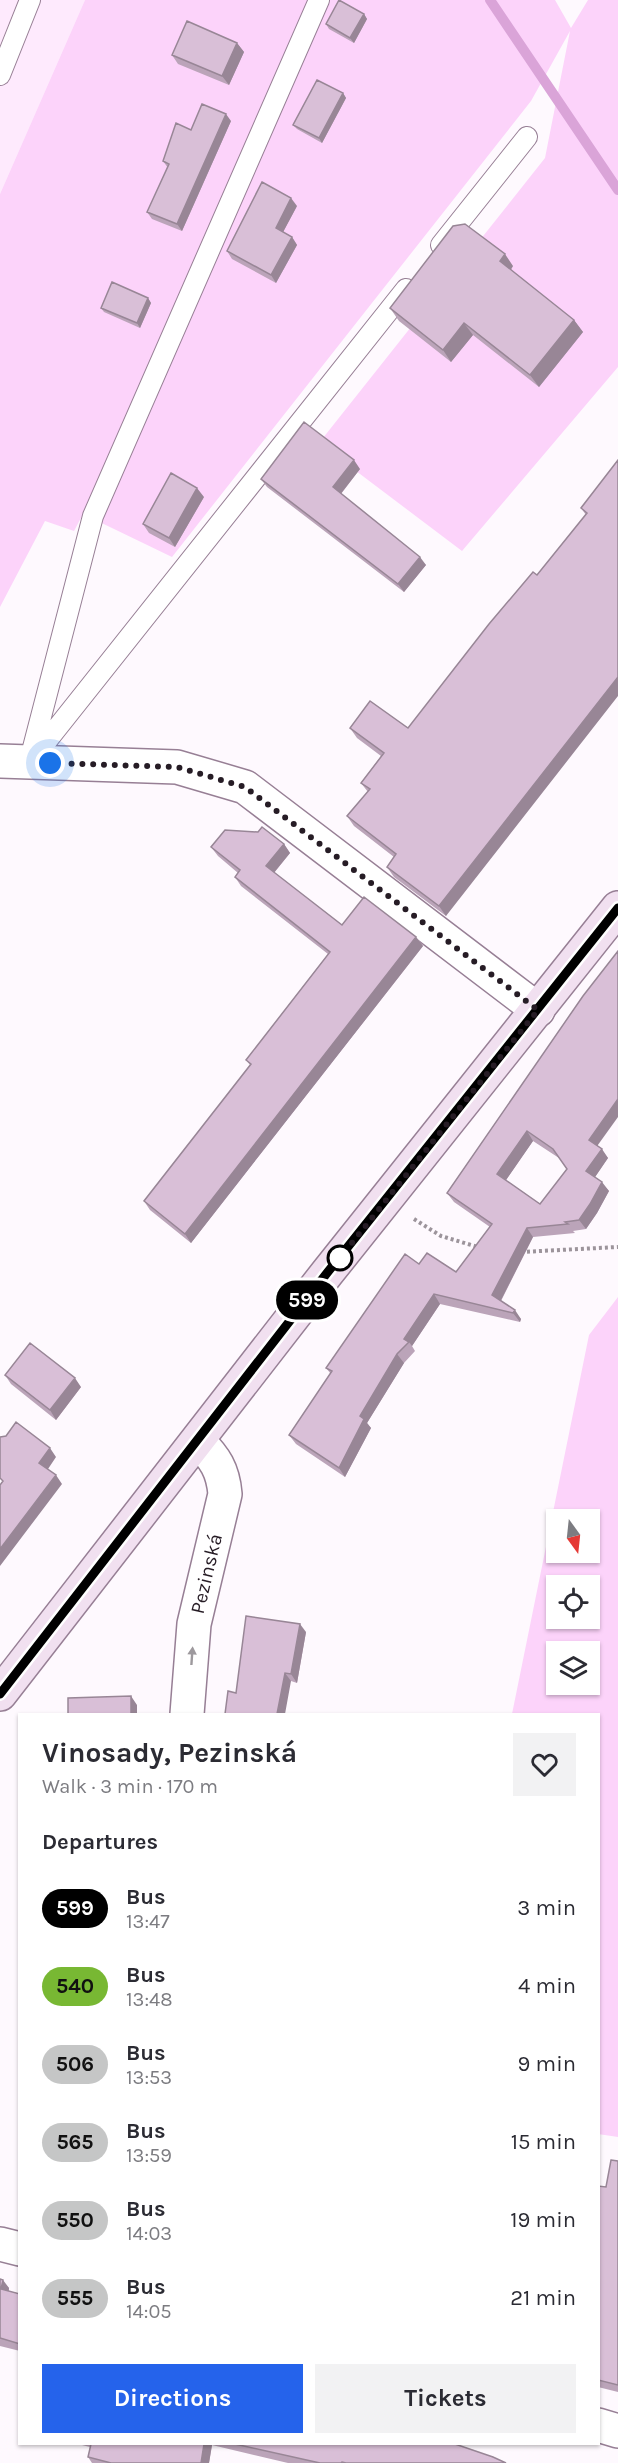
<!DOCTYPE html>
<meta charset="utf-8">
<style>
:root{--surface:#fff;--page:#f2f2f3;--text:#2b2b33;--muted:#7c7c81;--accent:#2563eb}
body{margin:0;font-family:Karla,sans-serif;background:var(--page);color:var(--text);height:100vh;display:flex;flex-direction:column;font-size:22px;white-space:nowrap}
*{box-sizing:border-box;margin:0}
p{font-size:20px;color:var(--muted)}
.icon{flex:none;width:33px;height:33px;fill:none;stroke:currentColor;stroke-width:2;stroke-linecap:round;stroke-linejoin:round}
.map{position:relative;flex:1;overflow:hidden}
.sheet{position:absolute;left:18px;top:1713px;width:582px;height:732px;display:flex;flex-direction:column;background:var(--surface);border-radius:0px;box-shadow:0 2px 4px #0004}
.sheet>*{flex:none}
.badge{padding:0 12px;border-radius:20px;font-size:21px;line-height:39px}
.needle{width:39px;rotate:165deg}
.buttons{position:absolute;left:546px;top:1509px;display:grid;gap:12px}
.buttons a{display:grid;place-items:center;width:54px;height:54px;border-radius:0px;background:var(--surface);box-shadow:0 2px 4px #0004;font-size:30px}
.you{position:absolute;width:30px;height:30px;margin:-15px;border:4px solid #fff;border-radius:50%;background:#1a73e8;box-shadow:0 0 0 9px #1a73e833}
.map>.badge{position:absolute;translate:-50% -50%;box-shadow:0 0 0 3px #fff}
h2{padding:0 24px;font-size:22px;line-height:54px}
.round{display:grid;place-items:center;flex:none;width:63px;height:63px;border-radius:0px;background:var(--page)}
.head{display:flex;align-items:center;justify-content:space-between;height:102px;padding:0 24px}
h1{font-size:28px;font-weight:700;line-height:45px}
.action{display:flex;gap:12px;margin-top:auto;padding:12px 24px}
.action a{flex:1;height:69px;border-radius:0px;background:var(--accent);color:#fff;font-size:24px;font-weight:700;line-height:69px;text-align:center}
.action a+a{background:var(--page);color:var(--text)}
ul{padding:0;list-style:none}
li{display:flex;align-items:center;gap:18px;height:78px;padding:0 24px}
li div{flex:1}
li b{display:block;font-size:22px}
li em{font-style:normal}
li .badge{min-width:66px;font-weight:700;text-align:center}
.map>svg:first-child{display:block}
.built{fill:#feeafd}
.green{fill:#fcd3fa;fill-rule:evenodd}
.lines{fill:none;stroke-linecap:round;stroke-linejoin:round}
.stream{stroke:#daa4d8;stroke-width:10}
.service-casing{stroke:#977f95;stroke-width:22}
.minor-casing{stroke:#977f95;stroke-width:36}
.secondary-casing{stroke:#977f95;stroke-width:36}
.path{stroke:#9c949b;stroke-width:4;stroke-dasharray:3 3;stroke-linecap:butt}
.service{stroke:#fff;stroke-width:20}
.minor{stroke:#fff;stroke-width:33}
.secondary{stroke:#f1e0f0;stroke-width:33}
.wall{fill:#bba4b9;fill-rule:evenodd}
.shaded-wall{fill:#988696}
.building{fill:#d9bfd7;stroke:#988696;stroke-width:1.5;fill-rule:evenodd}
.oneway{fill:#9d999d}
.line-casing{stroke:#fff;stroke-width:14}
.line{stroke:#000;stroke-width:9}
.walk{stroke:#261c25;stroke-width:6;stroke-dasharray:0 10.8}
.stop-dot{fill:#fff;stroke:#000;stroke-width:3}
.labels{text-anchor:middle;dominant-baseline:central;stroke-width:5;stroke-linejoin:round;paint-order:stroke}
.street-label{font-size:20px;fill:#261c25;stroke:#fef9fe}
</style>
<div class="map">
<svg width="618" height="2463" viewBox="0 0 618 2463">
<rect width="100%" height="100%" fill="#fef9fe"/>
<path class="built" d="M 0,0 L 85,0 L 0,194 Z"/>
<path class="green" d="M 85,0 L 555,0 L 571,28 L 588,0 L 618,0 L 618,367 L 462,551 L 319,443 L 545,158 L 570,31 L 531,101 L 172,557 L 83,514 L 74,531 L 45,521 L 0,607 L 0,194 Z
M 618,1297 L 618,2137 L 598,2134 L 598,1714 L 512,1714 L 589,1335 ZM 556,1520 L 590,1520 L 590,1552 L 556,1552 ZM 556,1586 L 590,1586 L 590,1618 L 556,1618 ZM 556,1652 L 590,1652 L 590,1684 L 556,1684 Z"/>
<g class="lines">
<path class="stream" d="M 490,0 L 618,190"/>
<g class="service-casing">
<path id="service" d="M 0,75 L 30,0
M 441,245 L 527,137
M 34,757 L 406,289
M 29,763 L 93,516 L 319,0"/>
</g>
<g class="minor-casing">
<g id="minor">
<path d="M 0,761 L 177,767 L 245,787 L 538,1010"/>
<path id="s1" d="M 187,1714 L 194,1624 L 225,1494 C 223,1470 215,1458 198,1441"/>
<path d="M 0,2244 L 20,2249"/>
<path d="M 598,2425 L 618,2431"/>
</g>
</g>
<g class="secondary-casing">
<path id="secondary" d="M 0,1694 L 327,1273 L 618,908"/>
</g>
<path class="path" d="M 414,1219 L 441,1236 L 478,1247
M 521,1252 L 618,1247"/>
<use href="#service" class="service"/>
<use href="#minor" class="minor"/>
<use href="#secondary" class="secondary"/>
</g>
<path class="wall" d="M 364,14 L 367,19 L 354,43 L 329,29 L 326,24 Z
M 237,43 L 244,52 L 229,85 L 178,64 L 172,55 Z
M 343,93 L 346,98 L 322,143 L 297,129 L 293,125 Z
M 231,121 L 182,231 L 152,219 L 147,212 L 168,168 L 163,161 L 191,130 Z
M 297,206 L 283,232 L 292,237 L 297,245 L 276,283 L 232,259 L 227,251 Z
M 513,266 L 511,270 L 574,320 L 583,332 L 539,387 L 473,335 L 451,362 L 399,321 L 390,308 Z
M 148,298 L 151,303 L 140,328 L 104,312 L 101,308 Z
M 618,460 L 446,916 L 394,877 L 387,867 L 394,857 L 354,826 L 347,816 L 368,792 L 361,783 L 381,756 L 357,738 L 350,728 L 408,728 L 537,575 L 586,515 L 581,508 Z
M 360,469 L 341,494 L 426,565 L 404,592 L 267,487 L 261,479 Z
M 204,497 L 175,547 L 149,533 L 143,524 Z
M 284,844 L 290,853 L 274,873 L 342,925 L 416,937 L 423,946 L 191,1243 L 150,1210 L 144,1201 L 250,1065 L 246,1060 L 328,954 L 241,886 L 235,877 L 238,873 L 218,856 L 211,847 Z
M 583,996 L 598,1146 L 608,1158 L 595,1177 L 609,1191 L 597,1213 L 586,1229 L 573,1231 L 575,1233 L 533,1237 L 501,1301 L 521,1319 L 520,1322 L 440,1304 L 412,1346 L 415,1351 L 404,1363 L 367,1423 L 371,1428 L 345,1477 L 296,1444 L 289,1435 L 331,1374 L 326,1368 L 419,1264 L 456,1272 L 490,1227 L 454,1202 L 447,1193 ZM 533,1141 L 559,1158 L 567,1169 L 540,1204 L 506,1180 Z
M 5,1375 L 81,1387 L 56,1420 L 11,1384 Z
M 306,1632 L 297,1683 L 291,1681 L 236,1693 Z
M 618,2161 L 618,2392 L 598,2387 L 598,2186 L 606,2187 Z
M 0,2279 L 9,2288 L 9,2291 L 20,2294 L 20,2351 L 0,2346 Z
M 78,2444 L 455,2444 L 506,2463 L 288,2463 L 212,2445 L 209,2463 L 92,2463 L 88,2457 L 90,2447 Z"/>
<path class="shaded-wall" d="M 364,14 L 367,19 L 354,43 L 350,38 Z
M 237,43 L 244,52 L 229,85 L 222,76 Z
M 343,93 L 346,98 L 322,143 L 319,138 Z
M 226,114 L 231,121 L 182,231 L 177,224 Z
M 291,198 L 297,206 L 281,236 L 276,228 Z
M 292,237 L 297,245 L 276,283 L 271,275 Z
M 505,254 L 513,266 L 508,273 L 500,261 Z
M 148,298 L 151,303 L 140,328 L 137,323 Z
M 574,320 L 583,332 L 539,387 L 530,375 Z
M 464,323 L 473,335 L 451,362 L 443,350 Z
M 354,460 L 360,469 L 339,496 L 333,487 Z
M 197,488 L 204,497 L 175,547 L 169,538 Z
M 420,557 L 426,565 L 404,592 L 398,584 Z
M 618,677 L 618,696 L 446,916 L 439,906 Z
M 284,844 L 290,853 L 272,875 L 266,866 Z
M 416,937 L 423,946 L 191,1243 L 185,1234 Z
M 618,1099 L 618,1117 L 595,1149 L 589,1140 Z
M 527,1131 L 533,1141 L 504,1183 L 497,1174 Z
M 602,1149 L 608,1158 L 593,1180 L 586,1171 Z
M 602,1182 L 609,1191 L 597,1213 L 586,1229 L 579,1220 Z
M 527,1228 L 533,1237 L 499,1304 L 492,1295 Z
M 434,1294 L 440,1304 L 412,1346 L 409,1342 L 404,1339 Z
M 515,1310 L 521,1319 L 520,1322 L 513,1313 Z
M 397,1354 L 404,1363 L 367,1423 L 371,1428 L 345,1477 L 339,1468 L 360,1416 Z
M 75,1378 L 81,1387 L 56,1420 L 50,1410 Z
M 50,1448 L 56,1457 L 46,1472 L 39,1463 Z
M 56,1475 L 62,1484 L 0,1566 L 0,1549 Z
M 300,1624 L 306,1632 L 297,1683 L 291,1674 Z
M 285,1673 L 291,1681 L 285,1714 L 277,1714 Z
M 131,1696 L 137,1705 L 137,1714 L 131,1714 Z
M 3,2280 L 9,2288 L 7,2298 L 1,2289 Z
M 204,2444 L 210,2444 L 212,2445 L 209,2463 L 201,2463 Z"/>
<path class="building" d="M 339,0 L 364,14 L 350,38 L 326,24 Z
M 187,21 L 237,43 L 222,76 L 172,55 Z
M 317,80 L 343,93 L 319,138 L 293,125 Z
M 202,104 L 226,114 L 177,224 L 147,212 L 169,164 L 163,161 L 176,123 L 191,130 Z
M 262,182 L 291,198 L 276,228 L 292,237 L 271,275 L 227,251 Z
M 465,224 L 505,254 L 500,261 L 574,320 L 530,375 L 464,323 L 443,350 L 390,308 L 453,226 Z
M 112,282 L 148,298 L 137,323 L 101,308 Z
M 304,422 L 354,460 L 333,487 L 420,557 L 398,584 L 261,479 Z
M 618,460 L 618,677 L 439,906 L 387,867 L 396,854 L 347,816 L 370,789 L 361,783 L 384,753 L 350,728 L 370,701 L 408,728 L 489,624 L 533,572 L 537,575 L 587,513 L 581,508 Z
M 171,473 L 197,488 L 169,538 L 143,524 Z
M 262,827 L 284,844 L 266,866 L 342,925 L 364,897 L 416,937 L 185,1234 L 144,1201 L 251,1064 L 246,1060 L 330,952 L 235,877 L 240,870 L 211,847 L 225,830 L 258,832 Z
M 618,951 L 618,1099 L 589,1140 L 602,1149 L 586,1171 L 602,1182 L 590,1204 L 579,1220 L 565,1222 L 568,1224 L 527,1228 L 492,1295 L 515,1310 L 513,1313 L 434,1294 L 404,1339 L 409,1342 L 397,1354 L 360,1416 L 364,1419 L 339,1468 L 289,1435 L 332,1371 L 326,1368 L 405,1254 L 419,1264 L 427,1253 L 456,1272 L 492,1224 L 447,1193 L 583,996 ZM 527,1131 L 553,1149 L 567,1169 L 540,1204 L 497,1174 Z
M 30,1343 L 75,1378 L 50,1410 L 5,1375 Z
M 16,1422 L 50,1448 L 39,1463 L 56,1475 L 0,1549 L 0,1485 L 3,1481 L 0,1478 L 0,1437 L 6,1436 Z
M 246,1616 L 300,1624 L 291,1674 L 285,1673 L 277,1714 L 225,1714 L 228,1691 L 236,1693 Z
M 131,1696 L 131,1714 L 68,1714 L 68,1698 Z
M 611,2160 L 618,2161 L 618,2385 L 598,2380 L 598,2233 L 599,2228 L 598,2228 L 598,2186 L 606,2187 Z
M 0,2279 L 3,2280 L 1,2289 L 20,2294 L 20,2344 L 0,2338 Z
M 91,2444 L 204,2444 L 201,2463 L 111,2463 L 88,2457 Z
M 235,2444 L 455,2444 L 493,2457 L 506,2463 L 346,2463 L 342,2462 L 341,2463 L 320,2463 Z"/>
<defs><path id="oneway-solid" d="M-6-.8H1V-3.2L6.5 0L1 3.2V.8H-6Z" transform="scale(1.5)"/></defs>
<use class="oneway" href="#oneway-solid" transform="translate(192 1656) rotate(-86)"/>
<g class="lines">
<g class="line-casing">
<path id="line" d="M 0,1694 L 327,1273 L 618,908"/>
</g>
<use href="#line" class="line"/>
<path class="walk" d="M 50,763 L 177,767 L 245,787 L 538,1010 L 340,1258"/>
</g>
<circle class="stop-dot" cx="340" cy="1258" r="12"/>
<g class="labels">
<g class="street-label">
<text stroke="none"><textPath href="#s1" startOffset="142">Pezinská</textPath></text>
</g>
</g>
</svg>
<div class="buttons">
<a><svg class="needle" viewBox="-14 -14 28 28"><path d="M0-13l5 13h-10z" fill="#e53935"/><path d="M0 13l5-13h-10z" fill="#7c7c81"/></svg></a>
<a><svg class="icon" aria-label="locate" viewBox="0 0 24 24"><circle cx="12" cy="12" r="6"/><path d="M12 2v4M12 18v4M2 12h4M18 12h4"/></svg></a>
<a><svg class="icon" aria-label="layers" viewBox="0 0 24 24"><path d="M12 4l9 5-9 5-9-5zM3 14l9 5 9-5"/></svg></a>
</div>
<div class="you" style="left:50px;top:763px"></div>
<b class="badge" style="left:307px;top:1300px;background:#000;color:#fff">599</b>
<section class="sheet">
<div class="head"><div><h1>Vinosady, Pezinská</h1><p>Walk · 3 min · 170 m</p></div><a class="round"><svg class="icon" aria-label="heart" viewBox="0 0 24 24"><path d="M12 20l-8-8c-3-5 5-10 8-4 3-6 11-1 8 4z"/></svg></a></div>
<h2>Departures</h2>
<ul>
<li><span class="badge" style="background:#000;color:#fff">599</span><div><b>Bus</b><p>13:47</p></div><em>3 min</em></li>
<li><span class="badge" style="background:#78b833;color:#111">540</span><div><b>Bus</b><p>13:48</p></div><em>4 min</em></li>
<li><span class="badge" style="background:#c5c6c6;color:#111">506</span><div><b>Bus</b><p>13:53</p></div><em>9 min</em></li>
<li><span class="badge" style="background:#c5c6c6;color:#111">565</span><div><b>Bus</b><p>13:59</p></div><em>15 min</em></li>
<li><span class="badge" style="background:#c5c6c6;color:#111">550</span><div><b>Bus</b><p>14:03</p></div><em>19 min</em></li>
<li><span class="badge" style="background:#c5c6c6;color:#111">555</span><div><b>Bus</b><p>14:05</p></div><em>21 min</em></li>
</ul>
<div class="action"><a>Directions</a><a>Tickets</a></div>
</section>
</div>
